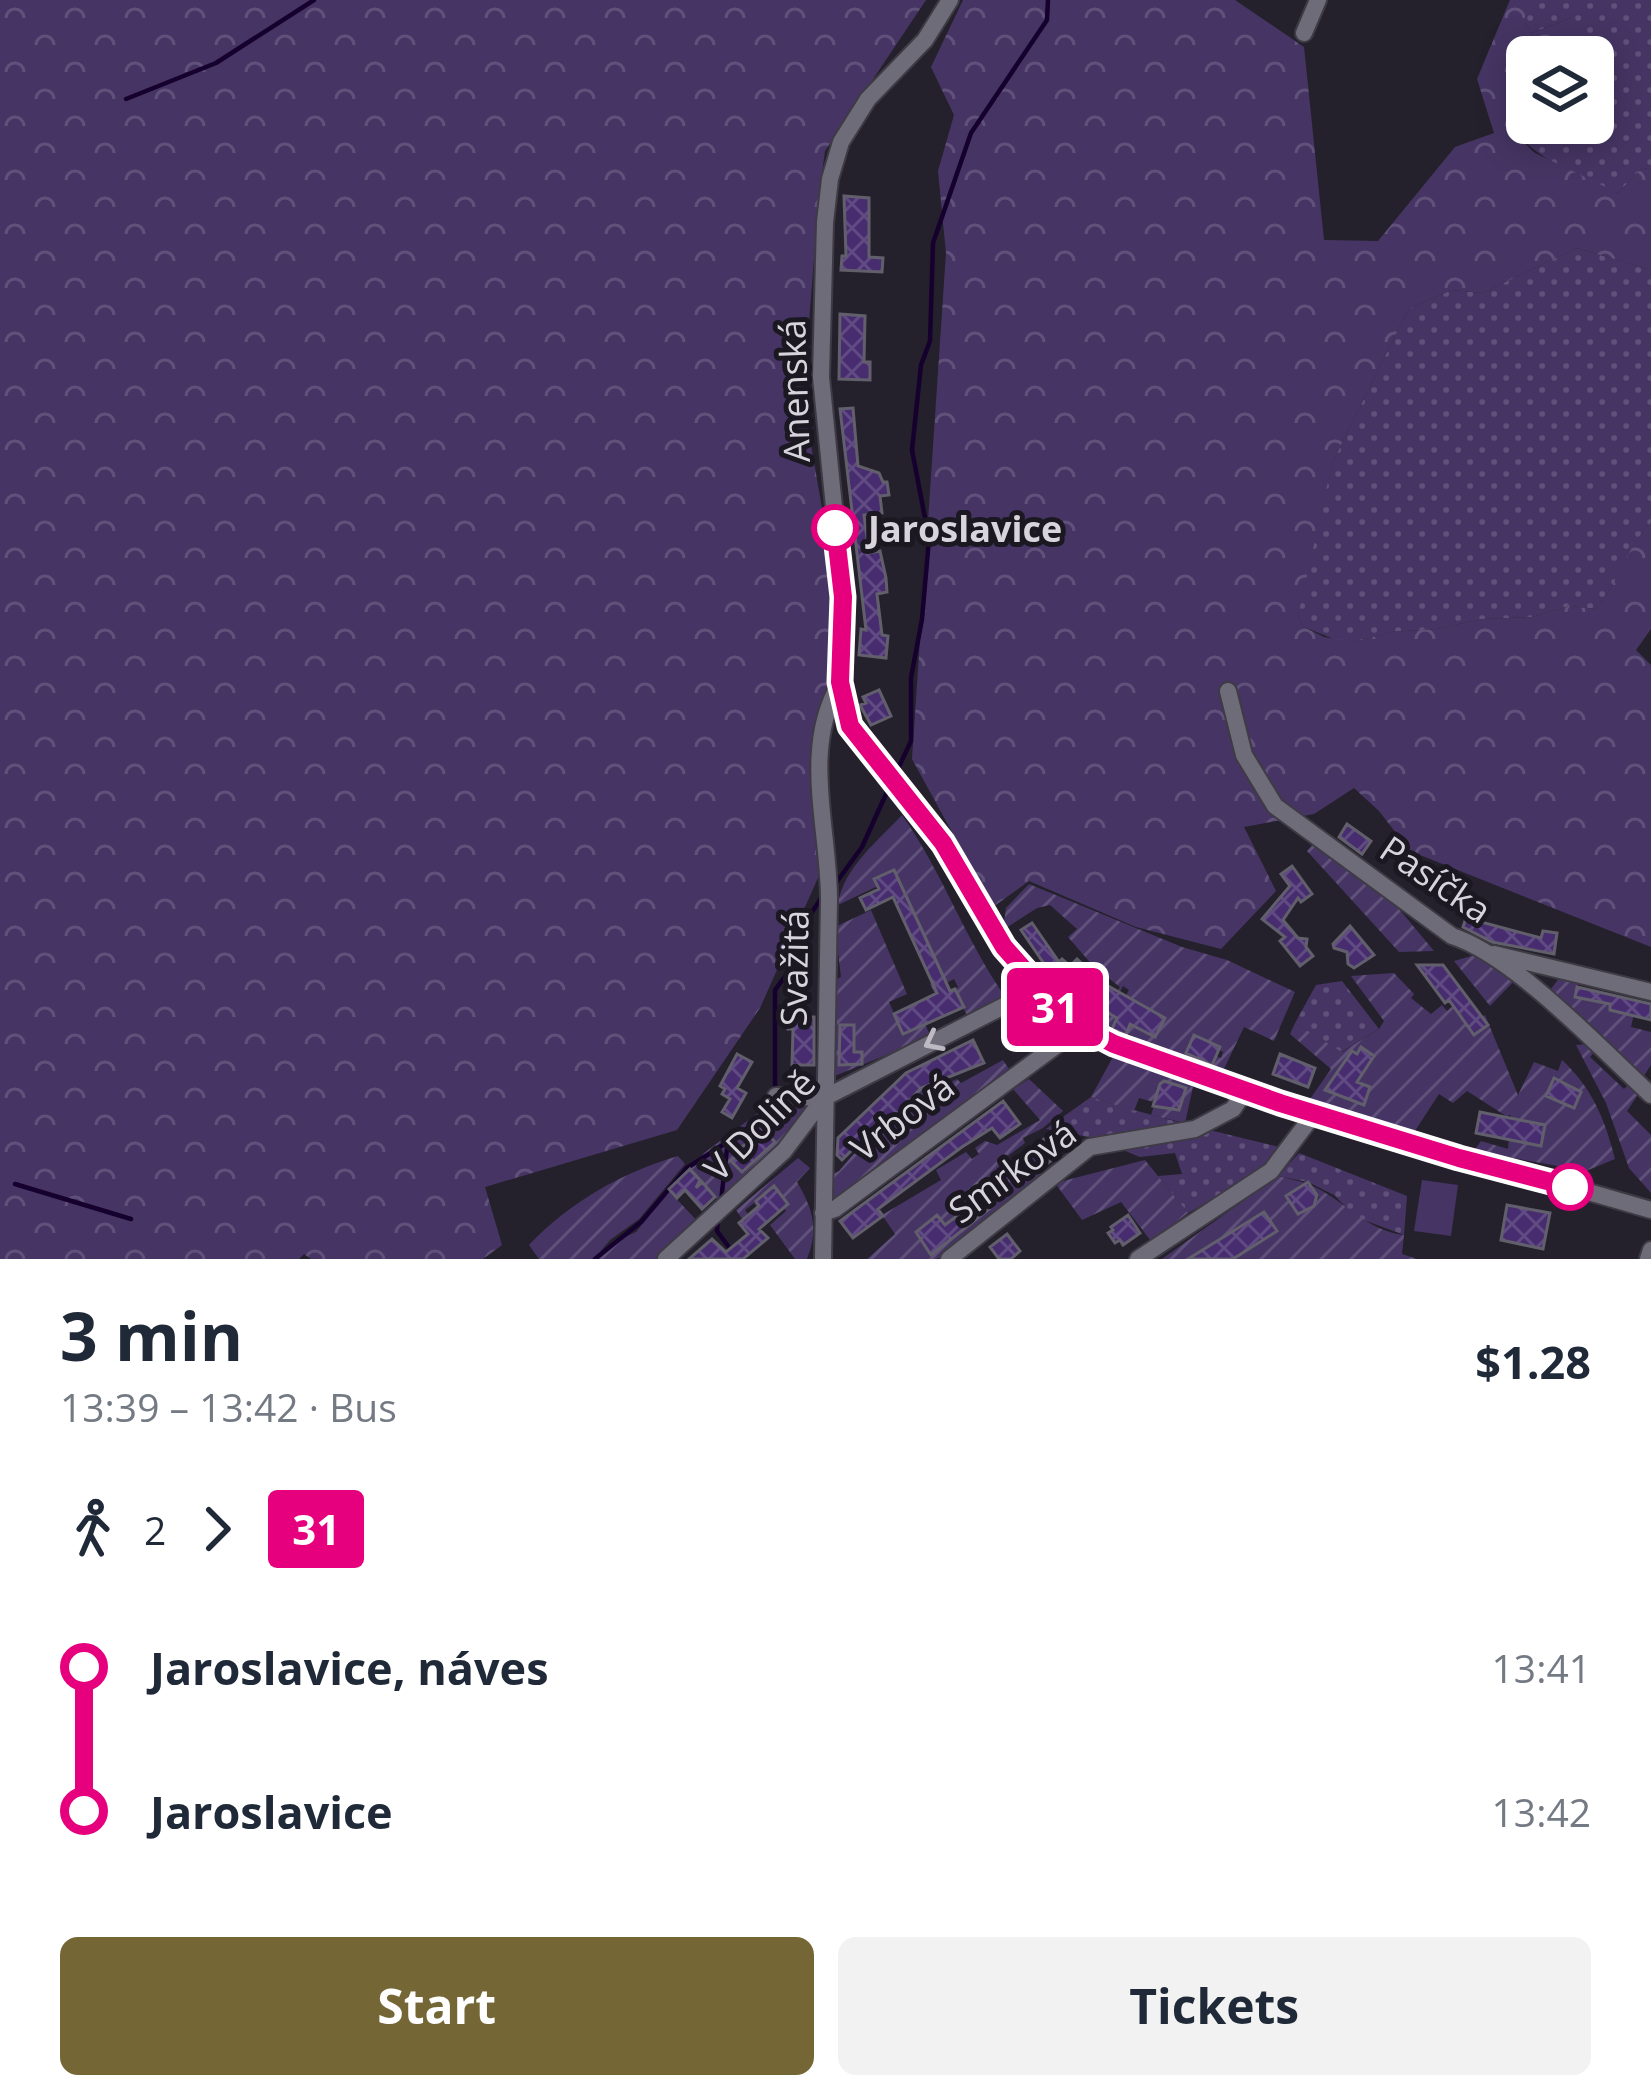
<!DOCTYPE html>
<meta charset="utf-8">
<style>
:root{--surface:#fff;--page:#f2f2f3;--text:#1f2937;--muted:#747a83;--accent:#746735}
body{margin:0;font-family:"Open Sans",sans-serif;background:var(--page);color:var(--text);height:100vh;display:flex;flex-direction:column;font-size:45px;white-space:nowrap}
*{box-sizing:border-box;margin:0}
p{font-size:39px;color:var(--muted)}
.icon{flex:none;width:66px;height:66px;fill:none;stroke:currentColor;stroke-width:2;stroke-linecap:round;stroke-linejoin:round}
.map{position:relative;height:1259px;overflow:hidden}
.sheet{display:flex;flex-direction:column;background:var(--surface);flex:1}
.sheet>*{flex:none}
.badge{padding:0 24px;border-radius:9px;font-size:42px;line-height:78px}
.buttons{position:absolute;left:1506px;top:36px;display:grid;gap:24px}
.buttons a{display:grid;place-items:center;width:108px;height:108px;border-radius:18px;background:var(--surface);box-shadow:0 6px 30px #0003;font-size:60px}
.map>.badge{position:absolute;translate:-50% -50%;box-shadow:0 0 0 6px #fff}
.legs{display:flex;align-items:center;gap:18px;height:132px;padding:0 60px;font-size:39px}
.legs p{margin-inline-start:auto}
.summary{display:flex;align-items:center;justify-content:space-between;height:204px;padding:0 60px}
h1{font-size:66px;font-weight:700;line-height:90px}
.primary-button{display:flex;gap:24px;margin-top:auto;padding:24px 60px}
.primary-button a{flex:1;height:138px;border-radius:18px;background:var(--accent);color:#fff;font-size:48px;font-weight:700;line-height:138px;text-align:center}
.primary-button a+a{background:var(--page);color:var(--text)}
ul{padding:0 60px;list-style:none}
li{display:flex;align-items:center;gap:42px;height:144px;font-size:45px}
li i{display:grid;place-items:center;width:18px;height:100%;margin:0 15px;background:currentColor}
li i::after{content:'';width:30px;height:30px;margin:-15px;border:9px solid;border-radius:50%;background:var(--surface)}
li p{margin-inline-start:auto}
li:first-child i{background:linear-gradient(#0000 50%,currentColor 0)}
li:last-child i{background:linear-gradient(currentColor 50%,#0000 0)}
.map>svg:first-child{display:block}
.grass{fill:url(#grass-dots)}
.forest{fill:url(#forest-crowns)}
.park{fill:#463564}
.garden{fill:url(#garden-furrows)}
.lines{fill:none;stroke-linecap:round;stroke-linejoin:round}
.stream{stroke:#15002e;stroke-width:4.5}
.building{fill:url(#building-cross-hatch);stroke:#625f6c;stroke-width:3}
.minor-casing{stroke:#3e3b44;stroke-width:20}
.minor{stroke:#6f6c79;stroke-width:16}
.oneway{stroke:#bdbac3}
.line-1-casing{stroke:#fff;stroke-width:27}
.line-1{stroke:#e6007e;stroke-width:18}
.stop-1-dot{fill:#fff;stroke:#e6007e;stroke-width:6}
.labels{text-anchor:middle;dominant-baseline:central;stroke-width:10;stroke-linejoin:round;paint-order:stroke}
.street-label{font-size:36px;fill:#d7d4dc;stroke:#1b1822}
.stop-label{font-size:36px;font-weight:bold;fill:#d7d4dc;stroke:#1b1822;text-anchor:start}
</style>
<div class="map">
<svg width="1651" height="1259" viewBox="0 0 1651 1259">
<defs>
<pattern id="grass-dots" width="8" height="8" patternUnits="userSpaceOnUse" patternTransform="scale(3)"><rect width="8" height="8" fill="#463564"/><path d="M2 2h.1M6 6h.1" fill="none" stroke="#60517a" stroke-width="1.8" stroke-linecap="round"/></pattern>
<pattern id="forest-crowns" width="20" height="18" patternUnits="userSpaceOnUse" patternTransform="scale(3)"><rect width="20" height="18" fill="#463564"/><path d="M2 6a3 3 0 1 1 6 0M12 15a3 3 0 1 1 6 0" fill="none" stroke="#60517a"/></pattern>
<pattern id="garden-furrows" width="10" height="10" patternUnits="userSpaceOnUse" patternTransform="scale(3)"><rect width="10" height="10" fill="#463564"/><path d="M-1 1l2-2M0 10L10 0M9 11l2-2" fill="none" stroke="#60517a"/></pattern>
<pattern id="building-cross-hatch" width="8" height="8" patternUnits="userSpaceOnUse" patternTransform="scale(3)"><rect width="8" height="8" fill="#472d6f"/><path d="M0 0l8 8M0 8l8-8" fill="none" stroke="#614b83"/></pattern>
</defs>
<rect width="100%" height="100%" fill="#24212c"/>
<path class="grass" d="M 1525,0 L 1651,0 L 1651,169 L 1642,168 L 1618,193 C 1573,172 1473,140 1527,76 L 1527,123 L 1593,123 L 1593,57 L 1543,57 L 1549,50 L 1564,50 L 1571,18 L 1532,33 L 1525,23 Z
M 1577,248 L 1651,270 L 1651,523 C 1626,547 1620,584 1595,609 L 1569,606 L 1532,617 L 1482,619 L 1436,629 L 1391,632 L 1355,642 L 1339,641 L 1304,627 L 1298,616 L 1302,583 L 1332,463 L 1406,314 L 1412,307 L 1452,290 L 1482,293 Z
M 1342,981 L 1379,1029 L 1341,1052 L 1295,1023 L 1316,985 Z
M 1091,1097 C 1156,1118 1219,1132 1283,1148 L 1249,1178 L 1188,1213 L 1158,1176 L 1182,1174 L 1175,1153 L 1140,1157 L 1094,1138 L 1046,1129 Z
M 1299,1153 L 1407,1196 L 1404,1235 L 1356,1217 L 1334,1195 L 1308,1182 L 1278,1176 Z"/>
<path class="forest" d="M 0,0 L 926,0 L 825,151 L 819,195 L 803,398 L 839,607 L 821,871 L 760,1008 L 677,1130 L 485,1187 L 502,1245 L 483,1259 L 311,1259 L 304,1254 L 299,1259 L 0,1259 Z
M 963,0 L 1235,0 L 1304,47 L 1324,240 L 1378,241 L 1455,147 L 1494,133 L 1477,79 L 1510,0 L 1525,0 L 1525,23 L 1532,33 L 1571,18 L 1586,25 L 1587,32 L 1572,48 L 1555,48 L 1543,57 L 1527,57 L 1527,76 C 1505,102 1508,130 1535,153 L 1618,193 L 1642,168 L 1651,169 L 1651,270 L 1577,248 L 1482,293 L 1452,290 L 1412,307 L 1406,314 L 1332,463 L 1298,616 L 1304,627 L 1324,637 L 1355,642 L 1391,632 L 1436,629 L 1482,619 L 1532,617 L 1569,606 L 1595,609 C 1620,584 1626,546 1651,523 L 1651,629 L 1636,650 L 1651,665 L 1651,947 L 1410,851 L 1379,811 L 1354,788 L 1314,814 L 1244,827 L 1276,891 L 1221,949 L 1136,927 L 1029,881 L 993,907 L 912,759 L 946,253 L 938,171 L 954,115 L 931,67 Z"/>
<path class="park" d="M 1422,1180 L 1458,1185 L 1451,1236 L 1414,1231 Z"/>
<path class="garden" d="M 902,815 C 943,873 965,940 1006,998 L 969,1020 L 955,990 L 958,987 L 954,979 L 942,985 L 937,998 L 930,984 L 944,977 L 894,870 L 875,878 L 878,886 L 838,905 C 842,869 879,840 902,815 Z
M 1313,844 L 1394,903 L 1434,951 L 1399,952 L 1307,851 Z
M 1029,884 L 1182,947 L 1227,960 L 1295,992 L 1274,1041 L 1244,1027 L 1222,1073 L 1203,1066 L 1216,1056 L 1221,1058 L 1223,1052 L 1194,1035 L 1186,1052 L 1202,1060 L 1199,1064 L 1126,1033 L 1132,1025 L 1123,1001 L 1129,990 L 1123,986 L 1109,1013 L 1117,1018 L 1113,1027 L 1099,1022 L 1120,987 L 1094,967 L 1068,937 L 1077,929 L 1050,905 L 1037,908 L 1003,930 L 1006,908 Z
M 871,910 L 907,994 L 889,1002 L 903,1034 L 925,1024 L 931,1037 L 832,1077 L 835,980 L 841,977 L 835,927 Z
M 1475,955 L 1517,978 L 1490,1006 L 1454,961 Z
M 1394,973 L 1414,994 L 1411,998 L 1431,1014 L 1442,1005 L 1447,1011 L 1457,1002 L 1471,1024 L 1485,1015 L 1518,1095 L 1534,1062 L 1558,1071 L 1562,1060 C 1592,1088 1605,1119 1615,1159 L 1586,1171 L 1474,1151 L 1481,1141 L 1508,1149 L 1511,1115 L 1506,1116 L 1467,1091 L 1453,1103 L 1439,1094 L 1411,1137 L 1310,1099 L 1331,1069 L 1290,1034 L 1295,1023 L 1342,1052 L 1379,1029 L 1384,1021 L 1351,976 Z
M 1560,977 L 1578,984 L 1575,997 L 1610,1005 L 1610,1009 L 1635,1009 L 1631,1027 L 1651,1032 L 1651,1065 L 1643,1077 L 1614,1047 L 1548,993 Z
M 1586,1044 L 1596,1050 L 1590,1057 L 1624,1089 L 1632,1081 L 1641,1090 L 1627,1111 L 1651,1135 L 1651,1193 L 1629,1168 L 1606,1103 L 1576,1045 Z
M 1114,1055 L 1193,1087 L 1185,1123 L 1151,1115 L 1154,1106 L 1179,1109 L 1186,1088 L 1159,1084 L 1154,1102 L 1139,1098 L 1134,1111 L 1091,1097 Z
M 1003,1060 L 1009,1069 L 835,1200 L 829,1199 L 829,1176 L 839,1171 L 871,1134 L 887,1125 L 921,1088 L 926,1095 L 957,1079 L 961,1083 Z
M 1029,1079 L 1063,1111 L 1043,1128 L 1023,1138 L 1025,1143 L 1008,1156 L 1016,1166 L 1009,1172 L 1019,1185 L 1041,1166 L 1045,1172 L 937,1259 L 867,1259 L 895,1234 L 882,1215 L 941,1180 L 936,1170 L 966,1152 L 972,1159 L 979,1154 L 975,1148 L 985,1141 L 997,1145 L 1040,1120 L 1013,1089 Z
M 770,1104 L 808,1108 L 791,1140 L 710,1217 L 705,1211 L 717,1199 L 690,1169 L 704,1153 Z
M 678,1156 L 685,1164 L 639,1219 L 610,1240 L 594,1259 L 539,1259 L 529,1245 C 570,1202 621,1173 678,1156 Z
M 798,1158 L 810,1168 L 797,1182 C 813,1209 819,1229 807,1259 L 795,1259 L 770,1225 L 786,1211 L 784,1208 L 788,1204 L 774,1187 L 756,1201 L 768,1222 L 754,1203 L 745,1210 L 753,1221 L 743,1220 L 736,1210 Z
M 1145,1160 L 1188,1213 L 1151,1241 L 1121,1202 L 1082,1220 L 1055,1183 Z
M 1278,1176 L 1306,1183 L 1286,1196 L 1297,1214 L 1314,1206 L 1319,1197 L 1310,1185 C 1344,1199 1366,1231 1404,1235 L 1402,1254 L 1417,1259 L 1162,1259 Z
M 669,1191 L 701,1225 L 663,1259 L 598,1259 L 612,1243 L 636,1232 Z"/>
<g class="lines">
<path class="stream" d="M 126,99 L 216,63 L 314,0
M 896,773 L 911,741 L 911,678 L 922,619 L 929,539 L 912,450 L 921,365 L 930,341 L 933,243 L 971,133 L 1047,20 L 1048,0
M 833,887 L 862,847 L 891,783
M 775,1091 L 775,990 L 797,960 L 808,918 L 824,894
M 15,1184 L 131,1219
M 721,1201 L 728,1140
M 718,1218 L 717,1231 L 731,1250
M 595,1259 L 641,1222 L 687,1168 L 743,1132 L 771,1108 L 772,1102"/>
</g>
<path class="building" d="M 844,196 L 869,198 L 869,257 L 883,258 L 882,272 L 841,270 L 842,256 L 846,256 Z
M 840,314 L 865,316 L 864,362 L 870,362 L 870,380 L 839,379 Z
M 853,408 L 858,466 L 879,473 L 883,482 L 887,482 L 889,495 L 880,496 L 882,513 L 864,515 L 869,553 L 880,551 L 886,578 L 887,592 L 877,594 L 882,635 L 888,636 L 886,658 L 859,655 L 861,629 L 866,630 L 840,409 Z
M 879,690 L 891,716 L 871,725 L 860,705 L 866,703 L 863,697 Z
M 1347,824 L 1371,841 L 1362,854 L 1339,837 Z
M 1292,866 L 1312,894 L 1301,902 L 1298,898 L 1283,920 L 1298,938 L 1307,939 L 1306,947 L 1313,956 L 1300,966 L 1280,941 L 1285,937 L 1262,919 L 1290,886 L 1281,874 Z
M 894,870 L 950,991 L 955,989 L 964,1007 L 903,1034 L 894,1014 L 937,993 L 893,897 L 866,910 L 860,898 L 879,889 L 874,879 Z
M 1466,918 L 1541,938 L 1543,931 L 1557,933 L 1554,954 L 1492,942 L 1463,927 Z
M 1032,923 L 1059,962 L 1062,959 L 1070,966 L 1077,959 L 1089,970 L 1087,974 L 1165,1018 L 1155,1037 L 1130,1024 L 1126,1035 L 1112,1029 L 1117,1018 L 1081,997 L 1045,965 L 1021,930 Z
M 1350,926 L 1374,955 L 1354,968 L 1348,964 L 1347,952 L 1334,948 L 1333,944 Z
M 1417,965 L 1443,965 L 1488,1025 L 1474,1035 L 1449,1000 L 1445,1003 Z
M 1577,987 L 1651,1004 L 1651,1020 L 1610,1010 L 1610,1004 L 1575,997 Z
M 788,1017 L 814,1017 L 814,1065 L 792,1065 L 793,1029 L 788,1029 Z
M 840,1025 L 854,1025 L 854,1052 L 862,1052 L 862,1064 L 839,1065 Z
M 1194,1035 L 1220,1047 L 1212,1065 L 1186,1053 Z
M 973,1040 L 984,1063 L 921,1088 L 883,1129 L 880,1126 L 870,1132 L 842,1160 L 837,1155 L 838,1138 L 906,1073 Z
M 1361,1047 L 1374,1056 L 1357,1082 L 1370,1087 L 1364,1105 L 1325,1090 L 1352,1051 L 1357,1054 Z
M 737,1054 L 752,1062 L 737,1088 L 746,1093 L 732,1118 L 722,1112 L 730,1099 L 722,1094 L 725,1089 L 720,1086 Z
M 1280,1054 L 1315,1068 L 1308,1087 L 1273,1074 Z
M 1554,1078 L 1581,1092 L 1574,1108 L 1546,1096 Z
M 1164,1081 L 1186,1088 L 1179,1110 L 1153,1106 L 1160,1084 Z
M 1003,1101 L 1020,1124 L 1000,1138 L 992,1128 L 962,1147 L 878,1209 L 883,1216 L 853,1238 L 840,1221 Z
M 1480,1112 L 1545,1125 L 1541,1146 L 1476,1133 Z
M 764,1131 L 775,1142 L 742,1172 L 731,1161 L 738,1154 L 736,1151 Z
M 1048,1136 L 1061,1141 L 1057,1149 L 1060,1154 L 1019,1184 L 1006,1169 Z
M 690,1169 L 700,1180 L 696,1188 L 702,1182 L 715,1197 L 702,1209 L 685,1190 L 677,1198 L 669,1189 Z
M 1308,1182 L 1317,1195 L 1314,1206 L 1298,1214 L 1286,1196 Z
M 977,1184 L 993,1206 L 931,1255 L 916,1232 L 937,1215 L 945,1225 L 961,1213 L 962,1203 L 969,1197 L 966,1193 Z
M 774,1186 L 788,1204 L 759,1229 L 768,1238 L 743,1259 L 689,1259 L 712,1239 L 726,1252 L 748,1234 L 739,1223 L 759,1206 L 756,1201 Z
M 1507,1205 L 1550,1213 L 1543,1249 L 1501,1240 Z
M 1264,1212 L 1277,1231 L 1233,1259 L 1188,1259 Z
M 1128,1215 L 1140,1233 L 1123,1245 L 1120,1240 L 1115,1243 L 1108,1233 L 1113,1230 L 1111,1227 Z
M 1007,1234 L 1020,1251 L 1011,1259 L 999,1259 L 990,1247 Z"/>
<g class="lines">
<g class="minor-casing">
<path id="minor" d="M 950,0 L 925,40 L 868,99 L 841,142 L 830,179 L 825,222 L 821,377 L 843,597 L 840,683 L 851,726 L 943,843 L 1004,947 L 1070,1021 L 1114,1044 L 1280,1103 L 1651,1210
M 1304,33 L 1318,0
M 1228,691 L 1244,755 L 1275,806 L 1452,936 C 1514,956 1601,1049 1651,1095
M 1494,954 L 1651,992
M 776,1096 L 824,1098
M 823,1213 L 835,1209 L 1057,1045 L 1070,1021
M 666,1259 L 784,1151 L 824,1098 L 1037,989
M 823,1259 C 824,1139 828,1019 829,899 C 829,827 801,749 840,683
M 949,1259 L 1090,1147 L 1195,1129 L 1233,1109 L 1245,1091
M 1138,1259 L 1271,1171 L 1314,1114
M 1648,1259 L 1651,1250"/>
</g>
<use href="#minor" class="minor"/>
</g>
<defs><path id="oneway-chevron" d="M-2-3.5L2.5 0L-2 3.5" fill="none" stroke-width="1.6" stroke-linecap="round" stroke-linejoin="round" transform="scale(3)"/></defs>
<use class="oneway" href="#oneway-chevron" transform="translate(933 1042) rotate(153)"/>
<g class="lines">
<g class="line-1-casing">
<path id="line-1" d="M 835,528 L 843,597 L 840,682 L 850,726 L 943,843 L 1004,947 L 1070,1021 L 1114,1044 L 1280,1103 L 1459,1158 L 1570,1187"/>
</g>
<use href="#line-1" class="line-1"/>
</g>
<g class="stop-1-dot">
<circle cx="835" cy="528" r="21"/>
<circle cx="1570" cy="1187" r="21"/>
</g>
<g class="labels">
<g class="street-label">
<text transform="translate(794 391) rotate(-92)">Anenská</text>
<text transform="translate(1436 879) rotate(34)">Pasíčka</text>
<text transform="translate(794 968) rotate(-89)">Svažitá</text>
<text transform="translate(902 1117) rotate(-37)">Vrbová</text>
<text transform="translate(759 1125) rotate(-45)">V Dolině</text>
<text transform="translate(1012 1171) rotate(-36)">Smrková</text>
</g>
<g class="stop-label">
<text x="868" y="528">Jaroslavice</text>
</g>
</g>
</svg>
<div class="buttons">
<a><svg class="icon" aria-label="layers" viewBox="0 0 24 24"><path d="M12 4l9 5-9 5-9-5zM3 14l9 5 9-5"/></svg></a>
</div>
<b class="badge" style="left:1055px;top:1007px;background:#e6007e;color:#fff">31</b>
</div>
<section class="sheet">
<div class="summary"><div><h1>3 min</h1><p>13:39 – 13:42 · Bus</p></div><b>$1.28</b></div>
<div class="legs"><svg class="icon" aria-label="walk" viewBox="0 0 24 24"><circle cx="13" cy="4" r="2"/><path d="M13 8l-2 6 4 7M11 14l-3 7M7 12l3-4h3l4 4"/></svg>2<svg class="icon" aria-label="forward" viewBox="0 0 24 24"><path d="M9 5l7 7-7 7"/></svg><b class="badge" style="background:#e6007e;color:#fff">31</b></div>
<ul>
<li><i style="color:#e6007e"></i><b>Jaroslavice, náves</b><p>13:41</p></li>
<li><i style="color:#e6007e"></i><b>Jaroslavice</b><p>13:42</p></li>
</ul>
<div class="primary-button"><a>Start</a><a>Tickets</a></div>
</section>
